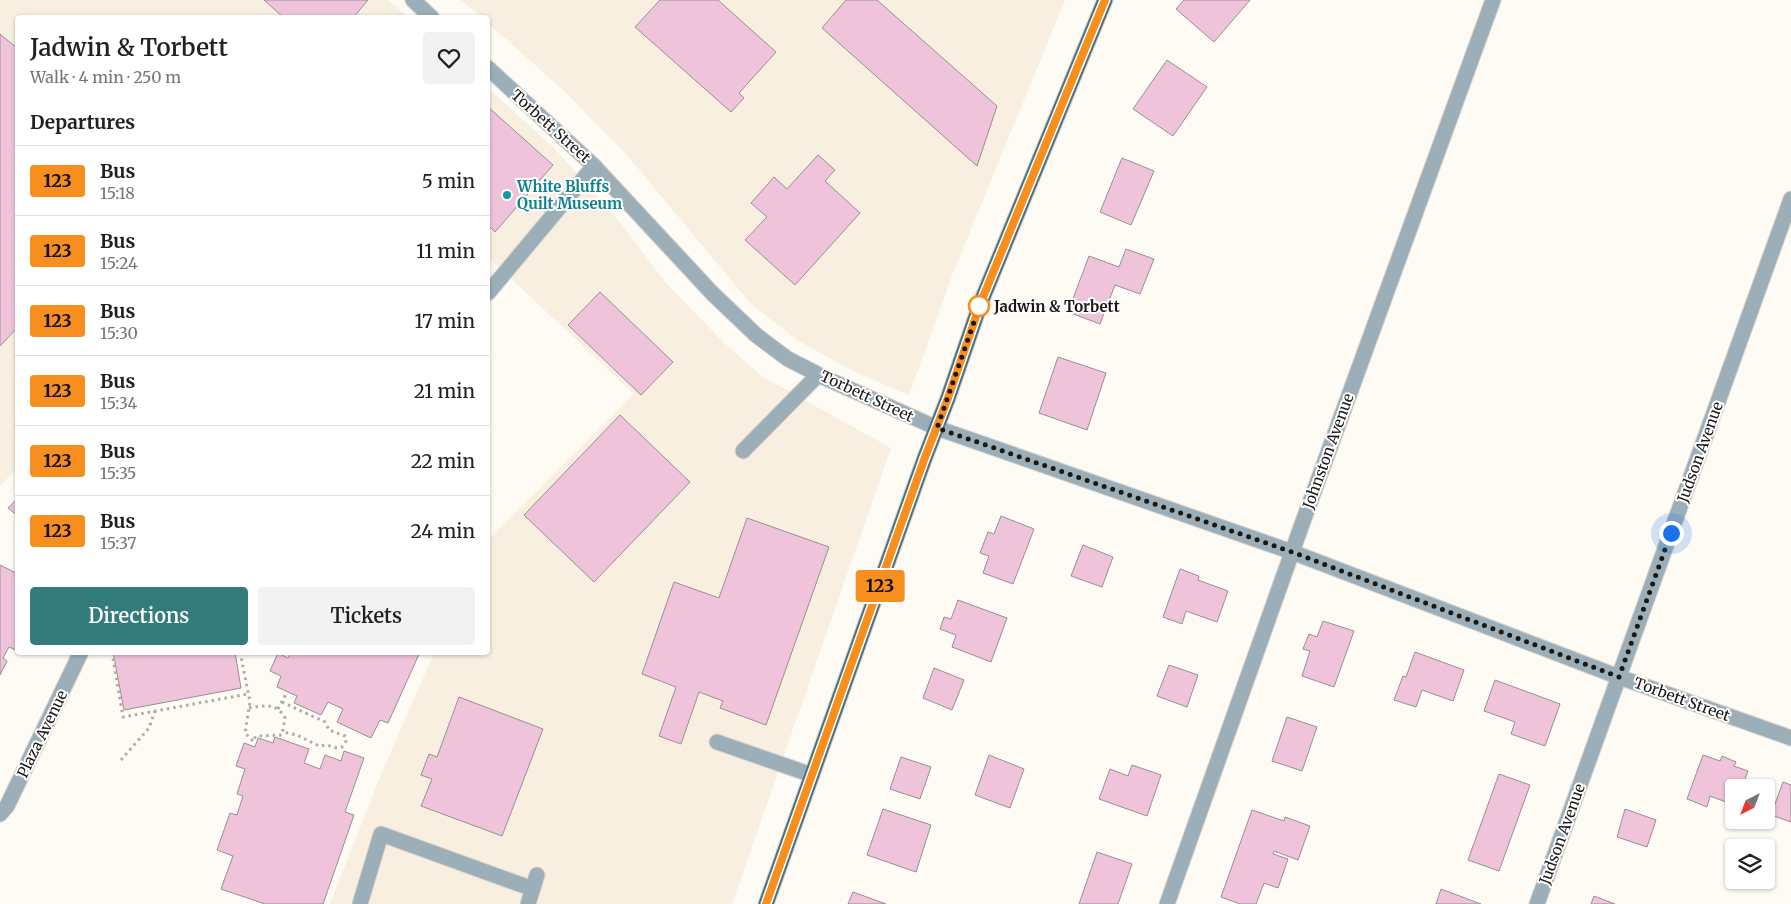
<!DOCTYPE html>
<meta charset="utf-8">
<style>
:root{--surface:#fff;--page:#f2f2f2;--text:#202124;--muted:#757577;--line:#e0e0e0;--accent:#337c7b}
body{margin:0;font-family:Merriweather,serif;background:var(--page);color:var(--text);height:100vh;display:flex;flex-direction:column;font-size:19px;white-space:nowrap}
*{box-sizing:border-box;margin:0}
p{font-size:16px;color:var(--muted)}
.icon{flex:none;width:28px;height:28px;fill:none;stroke:currentColor;stroke-width:2;stroke-linecap:round;stroke-linejoin:round}
.map{position:relative;flex:1;overflow:hidden}
.panel{position:absolute;left:15px;top:15px;width:475px;height:640px;display:flex;flex-direction:column;background:var(--surface);border-radius:5px;box-shadow:0 1px 4px #0004}
.panel>*{flex:none}
.badge{padding:0 10px;border-radius:4px;font-size:18px;line-height:32px}
.needle{width:32px;rotate:222deg}
.tools{position:absolute;left:1725px;top:779px;display:grid;gap:10px}
.tools a{display:grid;place-items:center;width:50px;height:50px;border-radius:5px;background:var(--surface);box-shadow:0 1px 4px #0004;font-size:25px}
.you{position:absolute;width:25px;height:25px;margin:-12px;border:4px solid #fff;border-radius:50%;background:#1a73e8;box-shadow:0 0 0 8px #1a73e833}
.map>.badge{position:absolute;translate:-50% -50%;box-shadow:0 0 0 2px #fff}
h2{padding:0 15px;font-size:19px;line-height:45px}
.round{display:grid;place-items:center;flex:none;width:52px;height:52px;border-radius:5px;background:var(--page)}
.headline{display:flex;align-items:center;justify-content:space-between;height:85px;padding:0 15px}
h1{font-size:24px;font-weight:600;line-height:38px}
.button{display:flex;gap:10px;margin-top:auto;padding:10px 15px}
.button a{flex:1;height:58px;border-radius:5px;background:var(--accent);color:#fff;font-size:20px;font-weight:600;line-height:58px;text-align:center}
.button a+a{background:var(--page);color:var(--text)}
ul{padding:0;list-style:none}
li{display:flex;align-items:center;gap:15px;height:70px;padding:0 15px;border-top:1px solid var(--line)}
li div{flex:1}
li b{display:block;font-size:19px}
li em{font-style:normal}
li .badge{min-width:55px;font-weight:700;text-align:center}
.map>svg:first-child{display:block}
.built{fill:#f8efe0}
.building{fill:#efc4db;stroke:#978f93}
.lines{fill:none;stroke-linecap:round;stroke-linejoin:round}
.service-casing{stroke:#dad6d0;stroke-width:17}
.minor-casing{stroke:#dad6d0;stroke-width:17}
.tertiary-casing{stroke:#dad6d0;stroke-width:17}
.primary-casing{stroke:#dad6d0;stroke-width:17}
.path{stroke:#afaca7;stroke-width:3;stroke-dasharray:2.5 4;stroke-linecap:butt}
.service{stroke:#9cafb9;stroke-width:15}
.minor{stroke:#9cafb9;stroke-width:15}
.tertiary{stroke:#9cafb9;stroke-width:15}
.primary{stroke:#4c7181;stroke-width:15}
.line-casing{stroke:#fff;stroke-width:11}
.line{stroke:#f78f1e;stroke-width:8}
.walk{stroke:#1a1815;stroke-width:5;stroke-dasharray:0 9}
.culture-dot{fill:#0f9aa8;stroke:#fff;stroke-width:2}
.stop-dot{fill:#fff;stroke:#f78f1e;stroke-width:2.5}
.labels{text-anchor:middle;dominant-baseline:central;stroke-width:4;stroke-linejoin:round;paint-order:stroke}
.street-label{font-size:15px;fill:#1a1815;stroke:#fff}
.culture-label{font-size:15px;font-weight:bold;fill:#0d838f;stroke:#fff;text-anchor:start}
.stop-label{font-size:15px;font-weight:bold;fill:#1a1815;stroke:#fff;text-anchor:start}
</style>
<div class="map">
<svg width="1791" height="904" viewBox="0 0 1791 904">
<rect width="100%" height="100%" fill="#fefaf4"/>
<path class="built" d="M 0,0 L 388,0 L 408,17 L 18,18 L 18,467 L 0,486 Z
M 461,0 L 1065,0 L 953,273 L 909,395 L 851,370 L 797,340 L 751,304 L 626,154 L 564,91 L 488,23 L 488,18 L 481,17 Z
M 488,88 L 554,148 L 616,217 L 666,283 L 723,342 L 763,377 L 891,448 L 732,904 L 330,904 L 378,782 L 434,653 L 488,652 L 488,540 L 634,394 L 488,257 Z"/>
<path class="building" d="M 264,0 L 368,0 L 353,18 L 284,18 Z
M 660,0 L 718,0 L 776,52 L 739,93 L 744,98 L 731,112 L 635,27 Z
M 846,0 L 877,0 L 997,106 L 977,166 L 822,28 Z
M 1184,0 L 1250,0 L 1214,42 L 1176,9 Z
M 0,34 L 18,49 L 18,327 L 0,346 Z
M 1167,60 L 1207,87 L 1173,136 L 1133,109 Z
M 488,107 L 553,165 L 495,232 L 488,225 Z
M 818,155 L 835,170 L 825,181 L 860,213 L 795,285 L 745,240 L 767,217 L 751,203 L 774,177 L 787,189 Z
M 1122,158 L 1154,171 L 1131,225 L 1100,212 Z
M 1126,249 L 1154,259 L 1140,294 L 1115,285 L 1100,324 L 1068,312 L 1089,256 L 1119,267 Z
M 600,292 L 673,362 L 641,395 L 568,325 Z
M 1058,357 L 1106,373 L 1087,430 L 1039,413 Z
M 620,415 L 690,482 L 594,582 L 524,515 Z
M 18,498 L 18,516 L 8,508 Z
M 1001,516 L 1034,529 L 1013,584 L 983,573 L 989,556 L 980,553 L 988,532 L 994,534 Z
M 747,518 L 829,547 L 766,725 L 720,708 L 723,701 L 699,692 L 681,744 L 659,736 L 676,687 L 642,674 L 674,582 L 719,598 Z
M 1083,545 L 1113,557 L 1102,587 L 1071,576 Z
M 0,565 L 18,574 L 18,651 L 9,647 L 3,658 L 7,661 L 0,675 Z
M 1180,569 L 1199,576 L 1198,580 L 1228,591 L 1217,622 L 1186,611 L 1182,624 L 1163,617 Z
M 958,600 L 1007,618 L 991,662 L 952,647 L 956,635 L 940,629 L 944,617 L 951,619 Z
M 1323,621 L 1354,631 L 1334,687 L 1302,676 L 1310,651 L 1303,649 L 1309,634 L 1317,637 Z
M 113,652 L 235,652 L 241,688 L 124,710 Z
M 291,652 L 420,652 L 388,723 L 380,720 L 371,738 L 337,722 L 343,709 L 328,702 L 321,715 L 294,703 L 297,696 L 277,687 L 281,676 L 270,671 L 278,653 L 288,658 Z
M 1415,652 L 1464,670 L 1453,701 L 1422,690 L 1416,707 L 1394,700 L 1403,676 L 1406,677 Z
M 1169,665 L 1198,675 L 1187,707 L 1157,696 Z
M 934,668 L 964,680 L 952,710 L 923,698 Z
M 1495,680 L 1560,704 L 1545,746 L 1511,734 L 1515,722 L 1484,711 Z
M 459,697 L 543,729 L 502,836 L 421,806 L 432,779 L 421,775 L 429,754 L 437,757 Z
M 1287,717 L 1317,727 L 1302,771 L 1272,761 Z
M 275,737 L 309,749 L 304,763 L 320,769 L 325,755 L 341,761 L 344,751 L 364,758 L 345,812 L 354,815 L 323,904 L 265,904 L 221,889 L 233,856 L 217,850 L 230,813 L 237,815 L 243,796 L 237,794 L 245,769 L 236,766 L 244,743 L 255,747 L 258,738 L 273,743 Z
M 989,755 L 1024,769 L 1010,808 L 975,795 Z
M 1703,755 L 1720,761 L 1722,756 L 1736,762 L 1734,766 L 1748,771 L 1742,788 L 1734,788 L 1734,805 L 1710,796 L 1707,807 L 1687,799 Z
M 901,757 L 931,767 L 920,799 L 890,789 Z
M 1132,765 L 1161,775 L 1147,816 L 1099,799 L 1110,769 L 1128,776 Z
M 1499,774 L 1530,785 L 1499,871 L 1468,860 Z
M 1783,782 L 1791,785 L 1791,822 L 1771,815 Z
M 883,809 L 931,825 L 916,872 L 867,855 Z
M 1625,809 L 1656,820 L 1647,847 L 1617,837 Z
M 1252,810 L 1284,821 L 1285,817 L 1310,826 L 1298,860 L 1274,851 L 1273,854 L 1288,859 L 1278,888 L 1264,883 L 1256,904 L 1240,904 L 1221,897 Z
M 1097,852 L 1132,864 L 1118,904 L 1079,904 Z
M 1441,889 L 1481,904 L 1436,904 Z
M 853,892 L 886,904 L 848,904 Z
M 1594,896 L 1615,904 L 1591,904 Z"/>
<g class="lines">
<g class="service-casing">
<path id="service" d="M 743,451 L 818,375
M 717,742 L 812,775
M 360,904 L 381,834 L 533,889
M 528,904 L 537,875"/>
</g>
<g class="minor-casing">
<path id="minor" d="M 488,293 L 594,166
M 937,428 L 1292,552 L 1619,677 L 1791,738
M 0,814 L 7,806 L 81,652
M 1167,904 L 1301,527 L 1493,0
M 1537,904 L 1791,199"/>
</g>
<g class="tertiary-casing">
<path id="tertiary" d="M 413,0 L 432,18
M 488,68 L 594,166 L 712,293 L 756,335 L 788,359 L 825,378 L 937,428"/>
</g>
<g class="primary-casing">
<path id="primary" d="M 766,904 L 924,460 L 948,398 L 981,302 L 1105,0"/>
</g>
<path class="path" d="M 112,652 L 123,717 L 248,694
M 240,652 L 250,702 L 245,733 L 256,744
M 282,702 L 325,722 L 329,730 L 345,736 L 346,741 L 342,747 L 337,748 L 327,745 L 319,746 L 297,735 L 283,732
M 249,708 C 264,705 277,703 285,718 L 282,735 L 257,736 L 252,740
M 278,709 L 286,694
M 121,760 L 149,728 L 155,711"/>
<use href="#service" class="service"/>
<use href="#minor" class="minor"/>
<use href="#tertiary" class="tertiary"/>
<use href="#primary" class="primary"/>
</g>
<g class="lines">
<g class="line-casing">
<path id="line" d="M 766,904 L 924,460 L 948,398 L 981,302 L 1105,0"/>
</g>
<use href="#line" class="line"/>
<path class="walk" d="M 979,306 L 981,302 L 937,428 L 1292,552 L 1619,677 L 1671,533"/>
</g>
<circle class="culture-dot" cx="507" cy="195" r="5"/>
<circle class="stop-dot" cx="979" cy="306" r="10"/>
<g class="labels">
<g class="street-label">
<text transform="translate(551 126) rotate(42)">Torbett Street</text>
<text transform="translate(867 396) rotate(25)">Torbett Street</text>
<text transform="translate(1328 451) rotate(-70)">Johnston Avenue</text>
<text transform="translate(1700 452) rotate(-70)">Judson Avenue</text>
<text transform="translate(1682 699) rotate(20)">Torbett Street</text>
<text transform="translate(42 734) rotate(-64)">Plaza Avenue</text>
<text transform="translate(1562 834) rotate(-70)">Judson Avenue</text>
</g>
<g class="culture-label">
<text x="517" y="186">White Bluffs<tspan x="517" dy="17">Quilt Museum</tspan></text>
</g>
<g class="stop-label">
<text x="994" y="306">Jadwin &amp; Torbett</text>
</g>
</g>
</svg>
<div class="tools">
<a><svg class="needle" viewBox="-14 -14 28 28"><path d="M0-13l5 13h-10z" fill="#e53935"/><path d="M0 13l5-13h-10z" fill="#757577"/></svg></a>
<a><svg class="icon" aria-label="layers" viewBox="0 0 24 24"><path d="M12 4l9 5-9 5-9-5zM3 14l9 5 9-5"/></svg></a>
</div>
<div class="you" style="left:1671px;top:533px"></div>
<b class="badge" style="left:880px;top:586px;background:#f78f1e;color:#111">123</b>
<section class="panel">
<div class="headline"><div><h1>Jadwin &amp; Torbett</h1><p>Walk · 4 min · 250 m</p></div><a class="round"><svg class="icon" aria-label="heart" viewBox="0 0 24 24"><path d="M12 20l-8-8c-3-5 5-10 8-4 3-6 11-1 8 4z"/></svg></a></div>
<h2>Departures</h2>
<ul>
<li><span class="badge" style="background:#f78f1e;color:#111">123</span><div><b>Bus</b><p>15:18</p></div><em>5 min</em></li>
<li><span class="badge" style="background:#f78f1e;color:#111">123</span><div><b>Bus</b><p>15:24</p></div><em>11 min</em></li>
<li><span class="badge" style="background:#f78f1e;color:#111">123</span><div><b>Bus</b><p>15:30</p></div><em>17 min</em></li>
<li><span class="badge" style="background:#f78f1e;color:#111">123</span><div><b>Bus</b><p>15:34</p></div><em>21 min</em></li>
<li><span class="badge" style="background:#f78f1e;color:#111">123</span><div><b>Bus</b><p>15:35</p></div><em>22 min</em></li>
<li><span class="badge" style="background:#f78f1e;color:#111">123</span><div><b>Bus</b><p>15:37</p></div><em>24 min</em></li>
</ul>
<div class="button"><a>Directions</a><a>Tickets</a></div>
</section>
</div>
